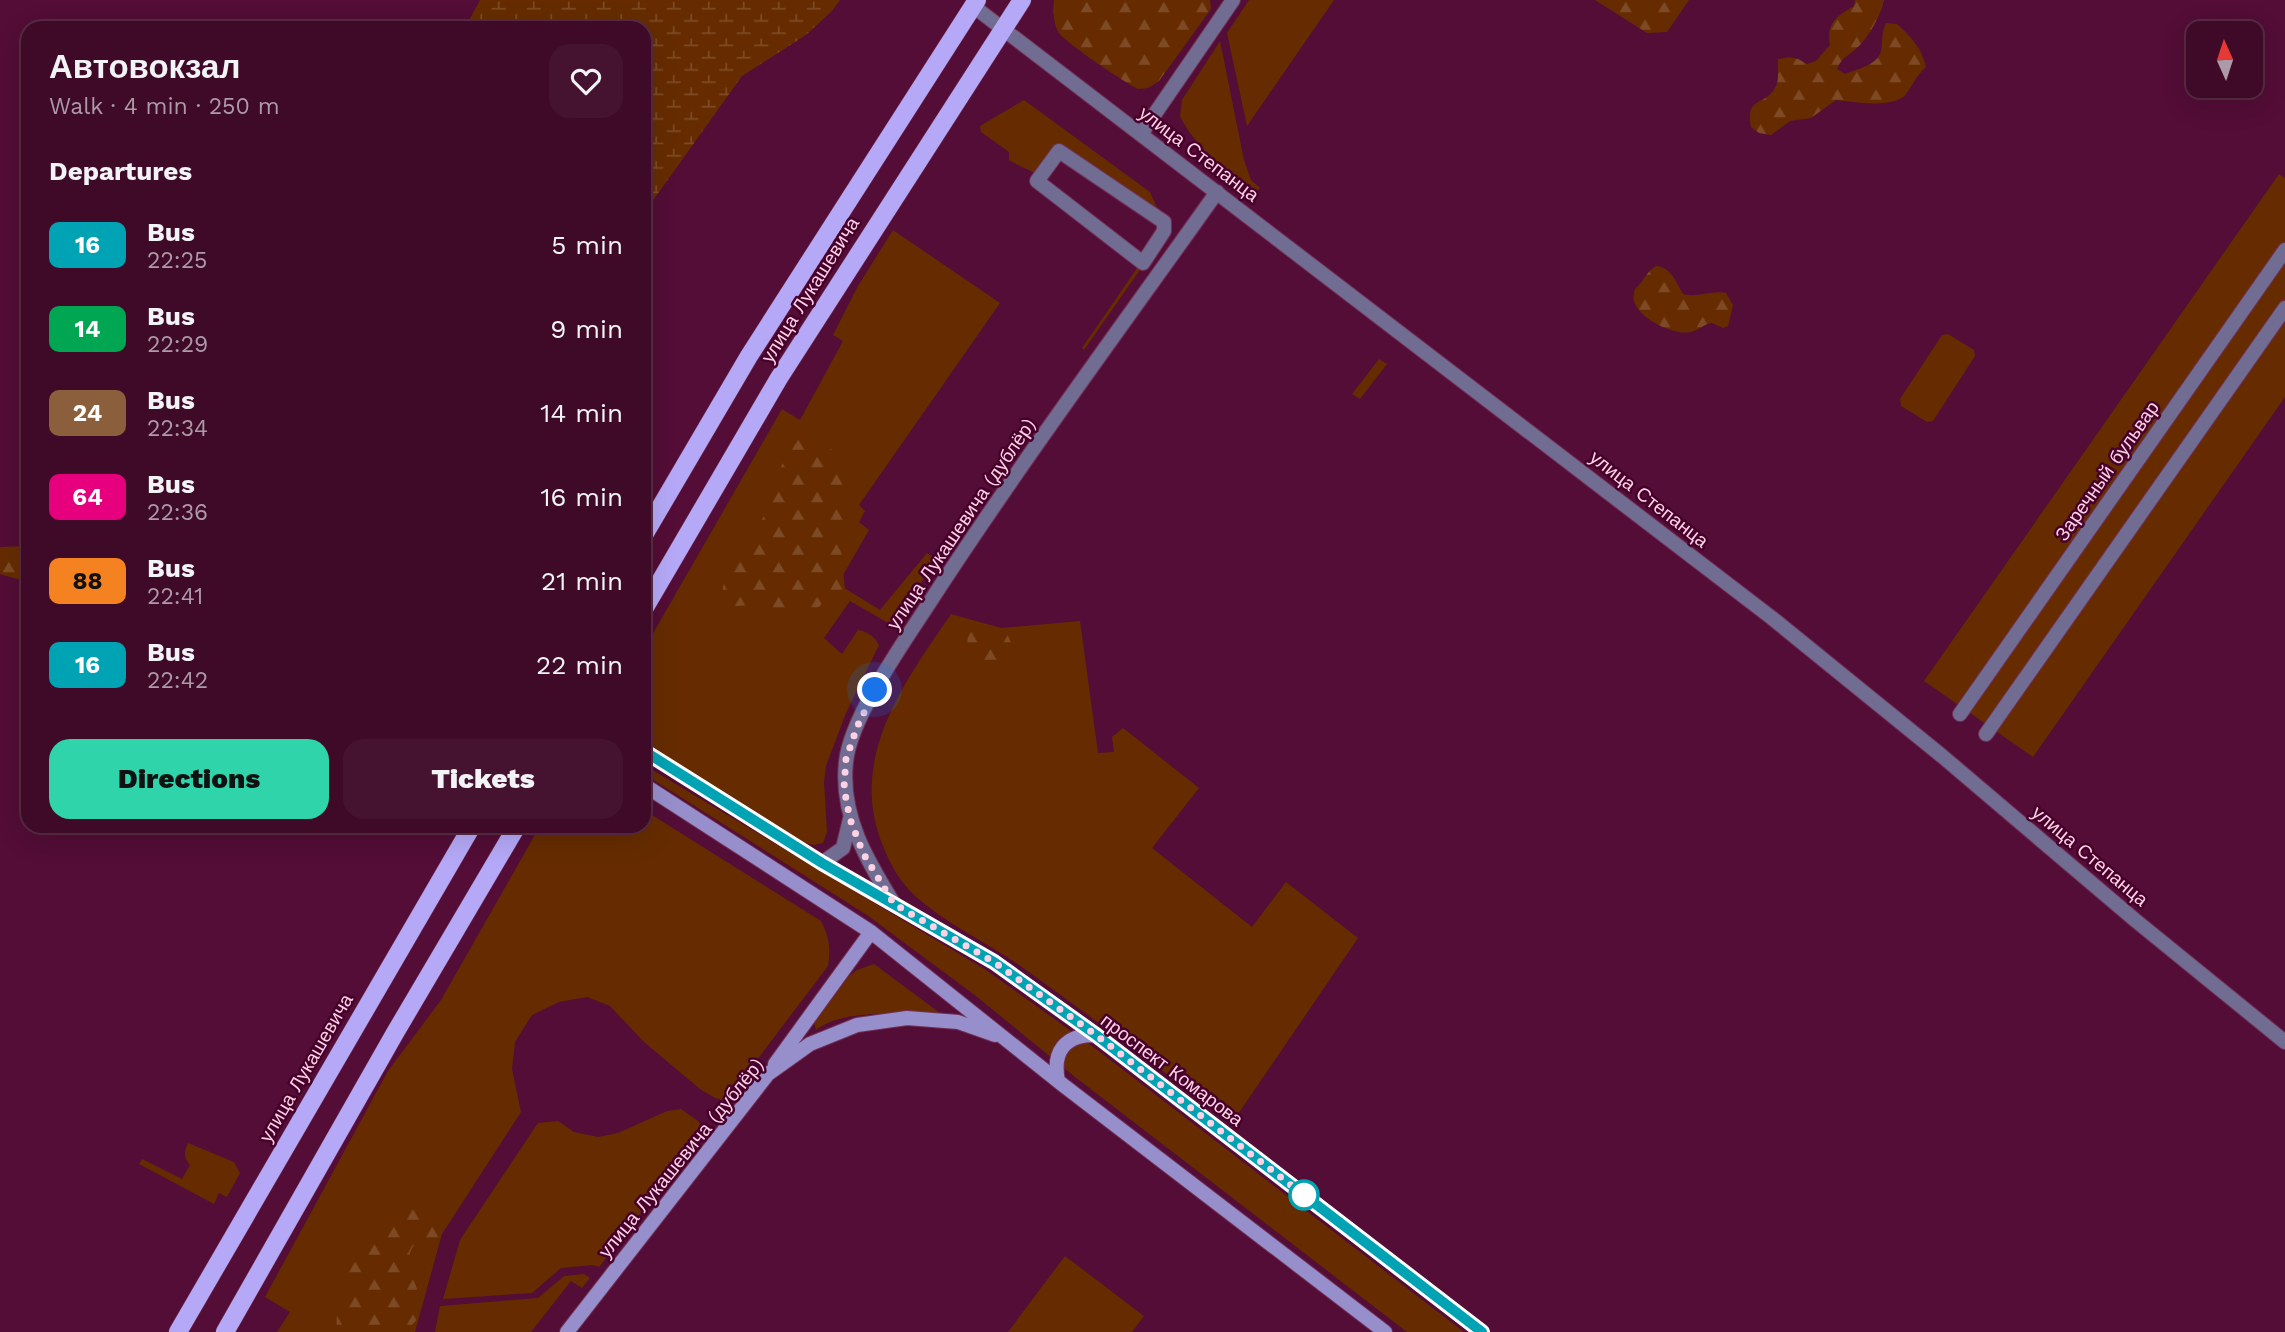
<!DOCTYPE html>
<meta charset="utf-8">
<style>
:root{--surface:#3e0a28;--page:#451330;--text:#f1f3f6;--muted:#ad9aa8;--line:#572b45;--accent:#2fd4aa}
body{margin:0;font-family:"Work Sans",sans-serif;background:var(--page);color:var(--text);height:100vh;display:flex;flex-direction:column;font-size:26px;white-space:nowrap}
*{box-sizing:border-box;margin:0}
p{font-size:23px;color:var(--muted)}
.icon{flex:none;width:38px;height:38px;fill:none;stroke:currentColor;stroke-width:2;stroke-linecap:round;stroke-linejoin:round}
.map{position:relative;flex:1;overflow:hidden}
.side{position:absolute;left:21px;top:21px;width:630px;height:812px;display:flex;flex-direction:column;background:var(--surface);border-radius:21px;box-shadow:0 7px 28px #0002,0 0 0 2px var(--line)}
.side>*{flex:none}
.badge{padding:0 14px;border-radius:10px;font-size:24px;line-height:46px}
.needle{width:46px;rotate:357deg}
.fabs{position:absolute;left:2186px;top:21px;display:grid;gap:14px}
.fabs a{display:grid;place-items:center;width:77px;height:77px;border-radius:14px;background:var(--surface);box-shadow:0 7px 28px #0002,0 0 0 2px var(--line);font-size:35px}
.you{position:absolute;width:35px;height:35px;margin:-18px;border:5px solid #fff;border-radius:50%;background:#1a73e8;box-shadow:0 0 0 10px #1a73e833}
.map>.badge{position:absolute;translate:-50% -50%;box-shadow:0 0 0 4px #fff}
h2{padding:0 28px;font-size:26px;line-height:63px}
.round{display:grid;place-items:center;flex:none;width:74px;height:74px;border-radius:21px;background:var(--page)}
.headline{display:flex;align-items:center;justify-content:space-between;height:119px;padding:0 28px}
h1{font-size:33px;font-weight:800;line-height:52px}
.cta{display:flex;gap:14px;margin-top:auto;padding:14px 28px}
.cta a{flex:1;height:80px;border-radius:21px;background:var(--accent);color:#111;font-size:28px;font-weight:800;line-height:80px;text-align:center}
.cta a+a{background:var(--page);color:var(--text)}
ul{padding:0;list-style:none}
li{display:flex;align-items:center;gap:21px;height:84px;padding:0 28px}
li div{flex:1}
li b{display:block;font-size:26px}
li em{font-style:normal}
li .badge{min-width:77px;font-weight:700;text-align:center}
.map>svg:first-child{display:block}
.green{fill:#662c00}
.forest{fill:url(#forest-firs)}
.wetland{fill:url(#wetland-marsh)}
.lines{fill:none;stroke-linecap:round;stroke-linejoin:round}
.pedestrian-casing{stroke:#723056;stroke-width:16}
.tertiary-casing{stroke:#723056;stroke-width:16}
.secondary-casing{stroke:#723056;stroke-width:16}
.primary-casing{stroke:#723056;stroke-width:19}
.pedestrian{stroke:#716c92;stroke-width:14}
.tertiary{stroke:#716c92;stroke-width:14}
.secondary{stroke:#978fcb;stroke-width:14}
.primary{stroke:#b5a9f7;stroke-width:18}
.line-casing{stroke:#fff;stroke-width:16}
.line{stroke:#00a3b4;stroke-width:10}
.walk{stroke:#fed2e5;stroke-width:7;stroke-dasharray:0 12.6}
.stop-dot{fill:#fff;stroke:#00a3b4;stroke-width:3.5}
.labels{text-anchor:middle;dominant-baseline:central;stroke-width:5;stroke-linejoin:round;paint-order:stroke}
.street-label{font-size:19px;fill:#fed2e5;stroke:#47002b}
</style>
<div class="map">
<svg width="2285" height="1332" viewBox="0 0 2285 1332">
<defs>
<pattern id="forest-firs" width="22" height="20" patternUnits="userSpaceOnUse" patternTransform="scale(1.75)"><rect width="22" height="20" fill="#662c00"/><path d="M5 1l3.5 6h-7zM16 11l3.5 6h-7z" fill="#7d4a25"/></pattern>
<pattern id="wetland-marsh" width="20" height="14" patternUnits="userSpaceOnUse" patternTransform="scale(1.75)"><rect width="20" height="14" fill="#662c00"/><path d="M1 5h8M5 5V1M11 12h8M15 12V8" fill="none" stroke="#7d4a25"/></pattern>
</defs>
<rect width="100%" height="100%" fill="#530d36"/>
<path class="green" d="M 1249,0 L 1334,0 L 1247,126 L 1227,33 Z
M 1220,41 L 1244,160 L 1251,180 L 1260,188 L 1253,196 C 1230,176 1192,143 1180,116 L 1182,100 Z
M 1024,100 L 1150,192 L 1158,210 L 1060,151 L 1040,177 C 1030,169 1020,167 1009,160 L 1009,152 L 981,132 L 980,126 Z
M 2279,174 L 2285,178 L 2285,397 L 2033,757 L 1924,681 Z
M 893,230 L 1000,303 L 859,505 L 865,511 L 859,522 L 869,530 L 838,584 L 880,610 L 927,553 L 932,557 L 931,566 L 895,627 L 850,601 L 824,638 L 842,654 L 858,630 C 868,632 874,636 879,645 L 846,713 L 826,766 L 824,782 L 827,832 L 823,843 L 814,845 L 799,842 L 644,744 L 644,649 L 782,409 L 800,420 L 843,341 L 833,335 L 858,286 Z
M 1158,244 L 1084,350 L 1082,348 L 1144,258 Z
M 1948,334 L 1974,350 L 1975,356 L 1933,421 L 1927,422 L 1901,406 L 1900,399 L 1942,335 Z
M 1379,359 L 1387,364 L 1360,399 L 1352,394 Z
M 951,614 L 1001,628 L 1080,621 L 1098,753 L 1114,752 L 1112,737 L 1123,728 L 1199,788 L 1152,848 L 1252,927 L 1286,882 L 1358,938 L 1232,1123 C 1161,1070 1091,1016 1019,965 C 989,944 955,928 926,905 C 904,888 893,871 883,846 C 847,759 904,683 951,614 Z
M 644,765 L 986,970 L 1096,1049 L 1464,1332 L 1407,1332 L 1075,1077 L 976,996 L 867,915 L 644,774 Z
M 644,810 L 821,921 C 829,936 831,949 828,966 L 726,1101 L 715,1098 L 700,1089 L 644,1042 L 610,1006 L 587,997 L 559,1002 L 532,1015 L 515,1042 L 512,1069 L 521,1112 L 442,1234 L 415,1332 L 277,1332 L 290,1312 L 265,1297 L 388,1071 L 441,1000 L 540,826 L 644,826 Z
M 874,964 L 944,1016 C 908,1015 845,1007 816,1030 L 814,1023 L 849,976 L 857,970 Z
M 681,1109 L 698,1121 L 704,1131 L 599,1267 L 593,1265 L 561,1268 L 532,1293 L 443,1299 L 460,1240 L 538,1123 L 558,1121 L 574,1132 L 598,1137 L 618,1133 L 667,1111 Z
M 188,1143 L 234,1162 L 240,1173 L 227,1197 L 219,1193 L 214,1204 L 139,1164 L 142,1159 L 182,1179 L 190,1165 C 183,1157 184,1152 188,1143 Z
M 1065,1256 L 1144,1316 L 1132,1332 L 1008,1332 Z
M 584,1274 L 590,1278 L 582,1288 L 571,1281 L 531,1332 L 435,1332 L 440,1306 L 538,1298 L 564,1276 Z"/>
<path class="forest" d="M 1210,0 L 1211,9 L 1159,81 L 1148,88 L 1138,89 C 1124,82 1066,43 1059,33 C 1053,23 1053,11 1054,0 Z
M 1595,0 L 1689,0 L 1667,32 L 1647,33 Z
M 1855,0 L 1884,0 C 1881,15 1870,34 1860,45 C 1851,55 1842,56 1837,69 L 1845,74 C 1857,69 1878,65 1881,51 C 1883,41 1881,33 1886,23 L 1897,24 C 1910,36 1922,48 1926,67 C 1917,75 1913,84 1906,94 C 1894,109 1854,102 1836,100 L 1811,118 L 1790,121 L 1771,135 L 1759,133 L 1751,127 C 1745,96 1764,107 1775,88 C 1780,79 1777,69 1778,59 C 1790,56 1797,57 1807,64 L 1816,61 L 1830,45 C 1826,23 1837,16 1854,6 Z
M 1656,266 C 1671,267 1676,282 1683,294 C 1698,298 1711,290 1726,293 L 1733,305 L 1728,326 L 1723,328 L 1712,323 C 1704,324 1699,330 1691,332 C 1674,336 1638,318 1634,301 C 1633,298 1634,292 1635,289 C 1643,283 1647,270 1656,266 Z
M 806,429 L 835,452 L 846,474 L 840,497 L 854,517 L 841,548 L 845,589 L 833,591 L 820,606 L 804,616 L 786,610 L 770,613 L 754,605 L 736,606 L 721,600 L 725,576 L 734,569 L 765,514 L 773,482 L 786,457 Z
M 28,546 L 28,582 L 0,574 L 0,547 Z
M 980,623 L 1006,631 L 1012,645 C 1004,666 1000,667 977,665 L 966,654 L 968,635 Z
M 420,1205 L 437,1214 L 439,1239 L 435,1243 L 414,1245 C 398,1267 427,1291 419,1315 C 417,1321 409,1328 404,1332 L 338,1332 C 332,1305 348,1306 349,1286 C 349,1273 342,1267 352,1255 C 367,1236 383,1237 388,1209 Z"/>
<path class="wetland" d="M 480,0 L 840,0 L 832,11 L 806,35 L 742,76 L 644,213 L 644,28 L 465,28 Z"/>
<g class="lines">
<g class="pedestrian-casing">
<path id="pedestrian" d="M 1059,151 L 1164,222 L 1164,231 L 1143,263 L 1037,181 Z
M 1960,714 L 2285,250
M 1986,734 L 2285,308"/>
</g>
<g class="tertiary-casing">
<path id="tertiary" d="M 973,6 L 1772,618 L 1942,756 L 2135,920 L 2285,1042
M 1141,134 L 1233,0
M 822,863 L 843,848 L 850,819
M 894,904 C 867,860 840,816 846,762 C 850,719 901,646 926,608 C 1018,466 1119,330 1217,192"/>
</g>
<g class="secondary-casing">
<path id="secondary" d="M 644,751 L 822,863 L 994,962 L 1095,1035 L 1482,1332
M 644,785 L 871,932 L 1063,1085 L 1385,1332
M 775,1064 L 871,932
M 1058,1081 C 1052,1051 1065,1035 1095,1035
M 567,1332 L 768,1074 L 810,1044 L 857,1025 L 907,1018 L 958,1022 L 995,1035"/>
</g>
<g class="primary-casing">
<path id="primary" d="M 644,535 L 749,356 L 977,0
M 644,609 L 779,378 L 1022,0
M 178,1332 L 472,826
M 225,1332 L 395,1033 L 517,826"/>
</g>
<use href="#pedestrian" class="pedestrian"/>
<use href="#tertiary" class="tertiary"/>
<use href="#secondary" class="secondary"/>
<use href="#primary" class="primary"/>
</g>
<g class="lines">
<g class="line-casing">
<path id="line" d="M 644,751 L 822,863 L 994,962 L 1096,1035 L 1482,1332"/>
</g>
<use href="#line" class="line"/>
<path class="walk" d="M 875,690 L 857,727 L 846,759 L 844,788 L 850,819 L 863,853 L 894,904 L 994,962 L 1096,1035 L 1304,1195"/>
</g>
<circle class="stop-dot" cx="1304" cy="1195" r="14"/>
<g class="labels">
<g class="street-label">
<text transform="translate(1199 154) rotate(37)">улица Степанца</text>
<text transform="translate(810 290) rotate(-58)">улица Лукашевича</text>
<text transform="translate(2107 471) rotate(-55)">Заречный бульвар</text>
<text transform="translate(1649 499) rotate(38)">улица Степанца</text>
<text transform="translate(961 524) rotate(-56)">улица Лукашевича (дублёр)</text>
<text transform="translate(2090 856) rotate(40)">улица Степанца</text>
<text transform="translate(306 1068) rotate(-60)">улица Лукашевича</text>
<text transform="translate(1172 1070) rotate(37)">проспект Комарова</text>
<text transform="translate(681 1158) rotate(-51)">улица Лукашевича (дублёр)</text>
</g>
</g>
</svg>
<div class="fabs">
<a><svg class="needle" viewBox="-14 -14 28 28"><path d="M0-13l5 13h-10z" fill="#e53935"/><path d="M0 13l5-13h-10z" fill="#ad9aa8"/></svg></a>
</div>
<div class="you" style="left:875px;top:690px"></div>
<section class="side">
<div class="headline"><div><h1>Автовокзал</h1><p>Walk · 4 min · 250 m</p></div><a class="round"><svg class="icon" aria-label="heart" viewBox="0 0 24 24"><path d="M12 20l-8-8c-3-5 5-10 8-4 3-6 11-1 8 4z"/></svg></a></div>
<h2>Departures</h2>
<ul>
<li><span class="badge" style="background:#00a3b4;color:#fff">16</span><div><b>Bus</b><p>22:25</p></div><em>5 min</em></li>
<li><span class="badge" style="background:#00a651;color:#fff">14</span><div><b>Bus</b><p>22:29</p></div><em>9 min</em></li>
<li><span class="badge" style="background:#8b5e3c;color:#fff">24</span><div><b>Bus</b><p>22:34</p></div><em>14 min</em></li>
<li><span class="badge" style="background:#e6007e;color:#fff">64</span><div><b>Bus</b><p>22:36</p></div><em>16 min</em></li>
<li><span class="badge" style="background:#f58220;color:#111">88</span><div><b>Bus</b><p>22:41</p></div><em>21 min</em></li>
<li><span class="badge" style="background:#00a3b4;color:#fff">16</span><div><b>Bus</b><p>22:42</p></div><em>22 min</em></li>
</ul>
<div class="cta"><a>Directions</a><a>Tickets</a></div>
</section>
</div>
